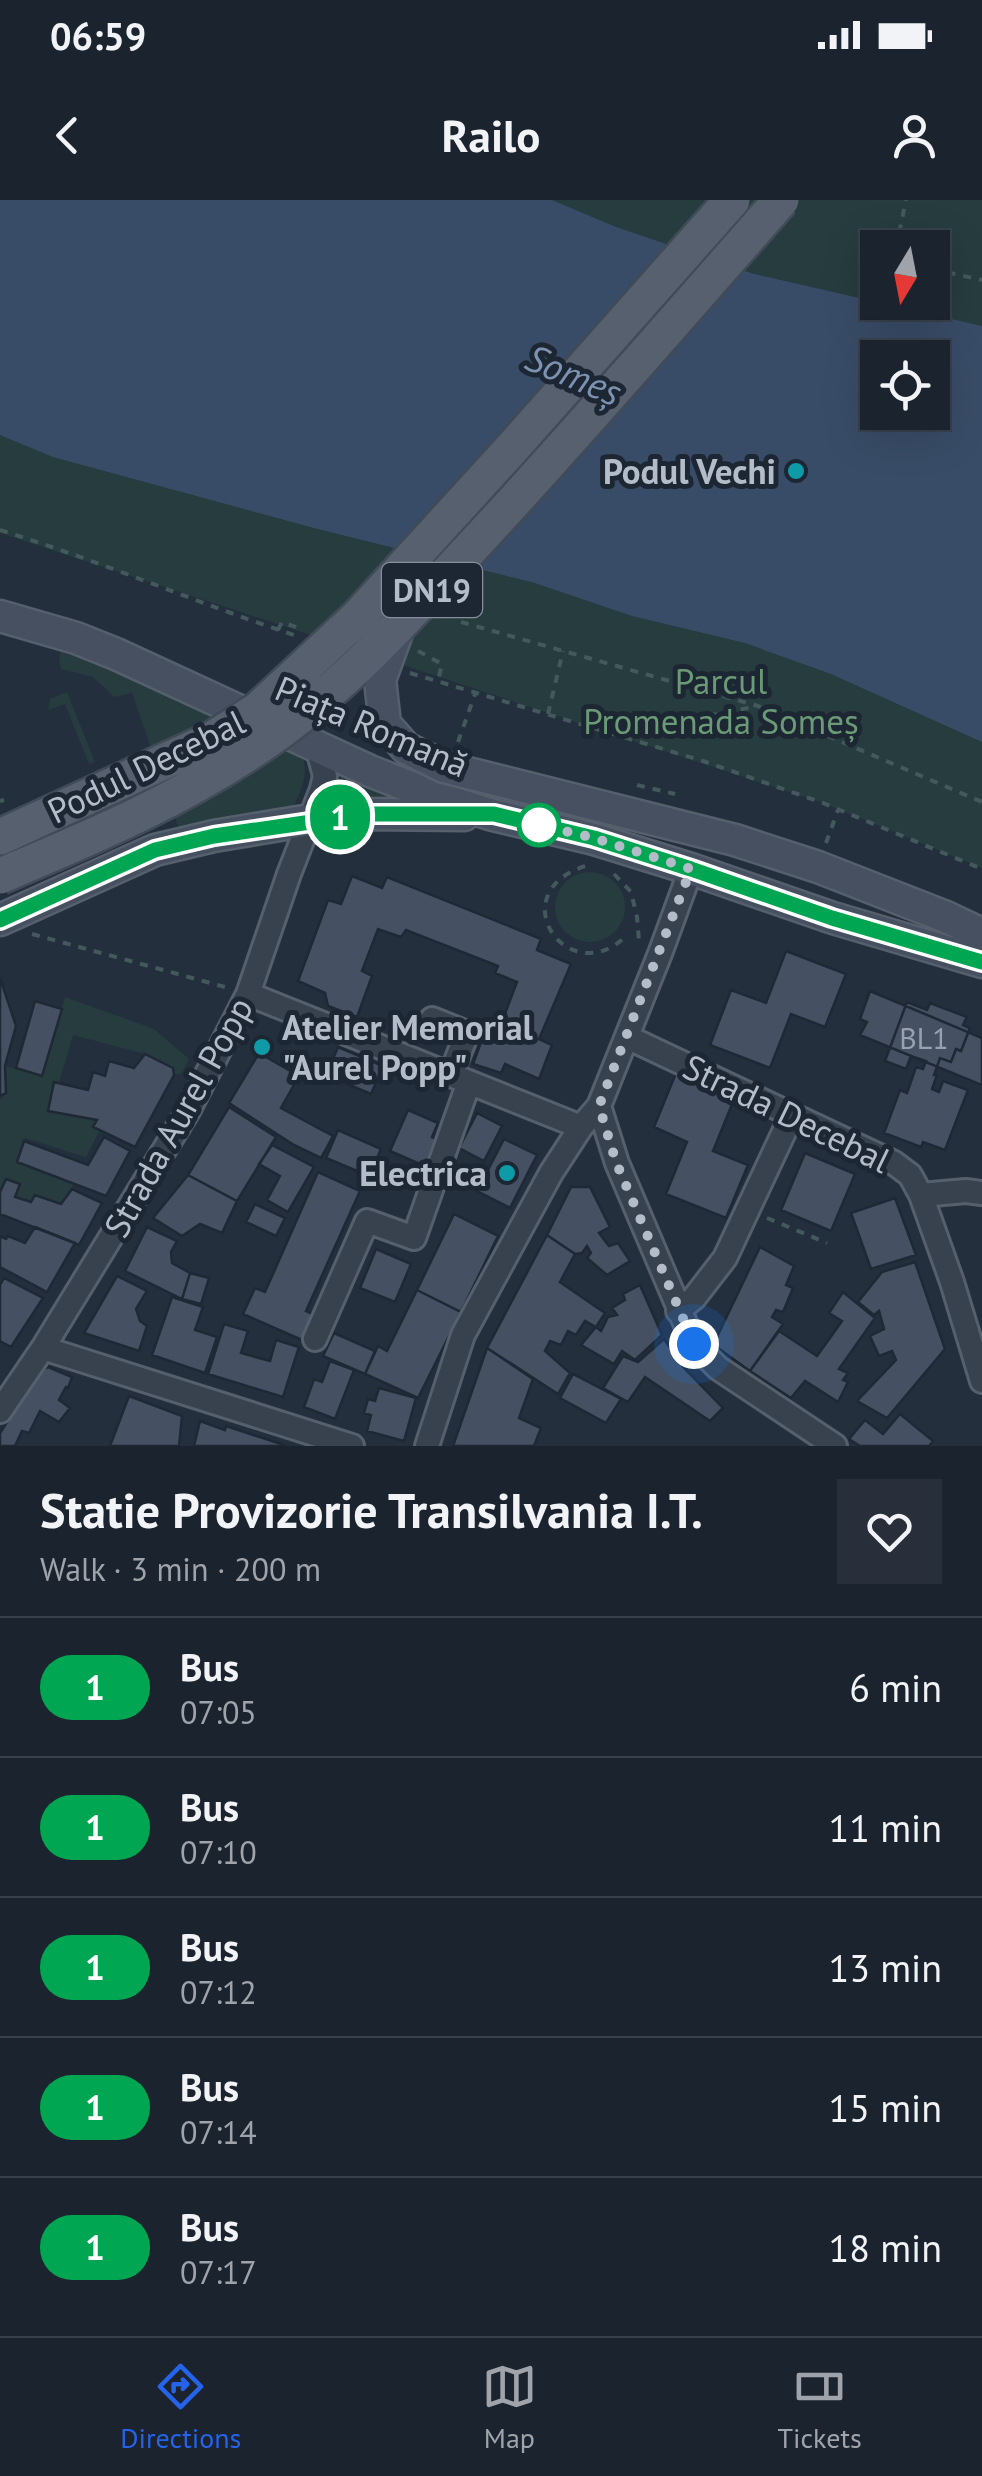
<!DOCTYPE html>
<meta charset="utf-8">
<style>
:root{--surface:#1b232e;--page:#282f3a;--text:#f1f3f6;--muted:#a0a4aa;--line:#39404a;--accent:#2563eb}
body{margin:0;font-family:"PT Sans",sans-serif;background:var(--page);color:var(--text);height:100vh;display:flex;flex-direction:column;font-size:38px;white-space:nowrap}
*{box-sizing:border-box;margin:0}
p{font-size:32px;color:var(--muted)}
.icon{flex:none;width:55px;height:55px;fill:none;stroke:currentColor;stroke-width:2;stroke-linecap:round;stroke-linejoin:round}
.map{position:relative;height:1246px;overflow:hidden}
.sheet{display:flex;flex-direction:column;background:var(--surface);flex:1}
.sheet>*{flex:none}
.badge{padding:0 20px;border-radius:32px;font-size:35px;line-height:65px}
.needle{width:65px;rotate:190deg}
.controls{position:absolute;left:860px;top:30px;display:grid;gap:20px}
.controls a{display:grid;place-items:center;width:90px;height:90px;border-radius:0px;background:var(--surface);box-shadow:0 10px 40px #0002,0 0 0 2px var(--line);font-size:50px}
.you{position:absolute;width:50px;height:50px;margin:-25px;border:8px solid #fff;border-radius:50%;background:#1a73e8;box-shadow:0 0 0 15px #1a73e833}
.map>.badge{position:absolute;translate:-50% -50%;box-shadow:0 0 0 5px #fff}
.round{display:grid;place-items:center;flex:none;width:105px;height:105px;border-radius:0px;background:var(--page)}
.summary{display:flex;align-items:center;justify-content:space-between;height:170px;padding:0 40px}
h1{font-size:48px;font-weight:700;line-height:75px}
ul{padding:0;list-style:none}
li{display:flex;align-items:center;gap:30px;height:140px;padding:0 40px;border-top:2px solid var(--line)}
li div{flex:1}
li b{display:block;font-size:38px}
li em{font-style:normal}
li .badge{min-width:110px;font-weight:700;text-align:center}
.status{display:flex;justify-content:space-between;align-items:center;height:70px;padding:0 50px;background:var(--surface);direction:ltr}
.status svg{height:28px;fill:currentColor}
header{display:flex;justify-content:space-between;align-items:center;height:130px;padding:0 40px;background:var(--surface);font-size:45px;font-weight:700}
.menu{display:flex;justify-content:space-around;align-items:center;height:140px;border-top:2px solid var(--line);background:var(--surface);font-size:28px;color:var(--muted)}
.menu a{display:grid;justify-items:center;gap:5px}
.menu .selected{color:var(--accent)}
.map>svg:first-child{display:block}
.green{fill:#263c3f;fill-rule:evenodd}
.water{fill:#394c67;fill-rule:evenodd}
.building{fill:#455162;stroke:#1f2835;stroke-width:2.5}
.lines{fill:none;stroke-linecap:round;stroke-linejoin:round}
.street-casing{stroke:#565f6c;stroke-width:28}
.secondary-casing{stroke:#565f6c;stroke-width:35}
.path{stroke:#44595c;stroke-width:4;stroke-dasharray:8 8;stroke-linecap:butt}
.street{stroke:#38414e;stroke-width:22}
.secondary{stroke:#465061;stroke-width:30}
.secondary-bridge-casing{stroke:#565f6c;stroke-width:35;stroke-linecap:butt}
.primary-bridge-casing{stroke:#414a57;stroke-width:40;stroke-linecap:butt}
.secondary-bridge{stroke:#465061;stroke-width:30}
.primary-bridge{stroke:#56606e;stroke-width:35}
.line-casing{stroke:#fff;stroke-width:22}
.line{stroke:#00a651;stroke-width:15}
.walk{stroke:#b4bcc9;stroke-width:10;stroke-dasharray:0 18}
.culture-dot{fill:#0f9aa8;stroke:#1d2633;stroke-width:4}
.stop-dot{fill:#fff;stroke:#00a651;stroke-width:5}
.labels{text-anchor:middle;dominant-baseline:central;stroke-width:10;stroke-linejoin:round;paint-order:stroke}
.number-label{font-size:30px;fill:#98a1af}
.shield{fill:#1d2633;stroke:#878f9c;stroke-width:2.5}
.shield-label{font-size:32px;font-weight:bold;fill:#b4bcc9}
.poi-label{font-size:35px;font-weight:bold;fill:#b4bcc9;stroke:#1d2633;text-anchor:end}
.park-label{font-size:35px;fill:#6b9a76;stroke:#1d2633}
.street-label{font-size:35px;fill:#b4bcc9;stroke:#1d2633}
.water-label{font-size:38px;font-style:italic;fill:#7c92b1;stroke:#1d2633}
</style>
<div class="status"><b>06:59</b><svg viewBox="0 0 49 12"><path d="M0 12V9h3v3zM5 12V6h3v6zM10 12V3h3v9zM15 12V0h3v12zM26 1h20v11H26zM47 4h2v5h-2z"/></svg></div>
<header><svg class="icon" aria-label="back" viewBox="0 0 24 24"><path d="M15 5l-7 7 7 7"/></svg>Railo<svg class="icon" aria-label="person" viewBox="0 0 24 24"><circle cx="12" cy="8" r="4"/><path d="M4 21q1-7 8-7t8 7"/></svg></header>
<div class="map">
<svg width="982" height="1246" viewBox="0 0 982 1246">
<rect width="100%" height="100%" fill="#242f3e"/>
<path class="green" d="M 0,0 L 982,0 L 982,668 L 823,603 L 0,333 ZM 878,48 L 932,48 L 932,102 L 878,102 ZM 878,158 L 932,158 L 932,212 L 878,212 Z
M 61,447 L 72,450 L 302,555 C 309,573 302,589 294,605 L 188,633 L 179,629 L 132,493 L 114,497 L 93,477 L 61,469 L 59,459 Z
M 67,492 L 95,562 L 89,564 L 65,504 L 48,510 L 50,499 Z
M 341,564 L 419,599 L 333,608 C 340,592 343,581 341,564 Z
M555 707a35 35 0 1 1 70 0a35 35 0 1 1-70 0Z
M 65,797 L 154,829 L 189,859 L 182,873 L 174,875 L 173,868 L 145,854 L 73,835 L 59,883 L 51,882 L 53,885 L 48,911 L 97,920 L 100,930 L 86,957 L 25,938 L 18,962 L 74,984 L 61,1004 L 35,995 L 31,1002 L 15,997 L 20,984 L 6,979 L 0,992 L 0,900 L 6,893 L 5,866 L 42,876 Z"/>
<path class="water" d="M 0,0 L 552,0 L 616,27 L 754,74 L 982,126 L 982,542 L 831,474 L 745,443 L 632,416 L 535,383 L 314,328 L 53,257 L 0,235 ZM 878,158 L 932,158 L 932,212 L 878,212 Z"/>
<path class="building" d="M 352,676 L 382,688 L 387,677 L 541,739 L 537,750 L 571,764 L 539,839 L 552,845 L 539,879 L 505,864 L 501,873 L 473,864 L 488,823 L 500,827 L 517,782 L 495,773 L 498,766 L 406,730 L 401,737 L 378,729 L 362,771 L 372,776 L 357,817 L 328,806 L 325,793 L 298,781 L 328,700 L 341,704 Z
M 786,751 L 846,774 L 825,827 L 791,814 L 770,868 L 710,845 L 731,790 L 766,803 Z
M 0,778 L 16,826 L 5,866 L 6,893 L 0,896 Z
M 870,791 L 982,838 L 982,885 L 860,835 L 867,822 L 860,819 Z
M 35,801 L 62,809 L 42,876 L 16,868 Z
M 907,802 L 927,810 L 930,803 L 967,817 L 963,825 L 970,828 L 961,851 L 956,849 L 951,862 L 940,858 L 934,875 L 937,875 L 932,889 L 939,892 L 943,881 L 968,890 L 945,950 L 923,942 L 921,947 L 884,933 L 900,890 L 907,893 L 916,867 L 923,869 L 926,861 L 911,856 L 906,869 L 885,861 Z
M 338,847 L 383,866 L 371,894 L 326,875 Z
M 259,853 L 299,876 L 281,908 L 333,936 L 321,958 L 294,945 L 229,903 Z
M 145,854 L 173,868 L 174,875 L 135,947 L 93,927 L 97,920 L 48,911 L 54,882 L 88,890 L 93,872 L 105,876 L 109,861 L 134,868 Z
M 676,873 L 735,897 L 713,951 L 748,965 L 726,1018 L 666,994 L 687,942 L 654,927 Z
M 229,907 L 276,937 L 237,1001 L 188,975 Z
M 408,910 L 438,923 L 432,937 L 441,941 L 429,968 L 390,951 Z
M 477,913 L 502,926 L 484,961 L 459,948 Z
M 338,930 L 381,949 L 369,976 L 326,958 Z
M 104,937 L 130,951 L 106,996 L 17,962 L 24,941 L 88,965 Z
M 504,939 L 537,955 L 510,1008 L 477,991 Z
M 272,945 L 314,967 L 288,1012 L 267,1000 L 280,976 L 259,964 Z
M 805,953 L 855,974 L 831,1031 L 781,1010 Z
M 318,972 L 360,991 L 306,1111 L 313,1114 L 302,1140 L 243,1114 L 255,1088 L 265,1092 Z
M 188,975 L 237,1001 L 222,1033 L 200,1024 L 182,1036 L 153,1018 Z
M 6,979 L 20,984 L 15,997 L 31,1002 L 35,995 L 61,1004 L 72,989 L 102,1003 L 79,1045 L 0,1014 L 0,992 Z
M 571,987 L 590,987 L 610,1027 L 599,1033 L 609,1046 L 618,1043 L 630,1061 L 607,1075 L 587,1058 L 591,1053 L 587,1046 L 582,1053 L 575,1054 L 547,1035 Z
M 895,998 L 916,1055 L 871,1069 L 851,1013 Z
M 255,1004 L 285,1018 L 276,1036 L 246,1022 Z
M 454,1014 L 498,1036 L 461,1112 L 417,1090 Z
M 35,1027 L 75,1043 L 47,1092 L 0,1067 L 0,1036 L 6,1039 L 8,1036 L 25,1043 Z
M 147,1027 L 177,1041 L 171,1052 L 172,1063 L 190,1073 L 182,1099 L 125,1071 Z
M 547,1035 L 575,1054 L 560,1082 L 605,1113 L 596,1127 L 585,1121 L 576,1135 L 568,1131 L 561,1145 L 550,1141 L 545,1151 L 570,1173 L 558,1194 L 487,1148 Z
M 760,1047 L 794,1066 L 786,1085 L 793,1088 L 783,1112 L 776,1110 L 772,1117 L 783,1124 L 750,1171 L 718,1148 L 717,1137 Z
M 376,1049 L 411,1064 L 395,1102 L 360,1088 Z
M 915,1062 L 945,1149 L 887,1218 L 857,1201 L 896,1160 L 892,1151 L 879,1156 L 870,1136 L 884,1129 L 879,1111 L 874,1115 L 858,1102 L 882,1072 Z
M 190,1073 L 209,1078 L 201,1104 L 182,1099 Z
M 117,1076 L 147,1091 L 136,1109 L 140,1121 L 147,1126 L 139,1151 L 84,1133 Z
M 4,1078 L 43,1098 L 11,1147 L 0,1141 L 0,1085 Z
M 640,1085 L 662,1135 L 635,1160 L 622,1151 L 614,1164 L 581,1145 L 596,1127 L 601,1131 L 608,1117 L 617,1115 L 612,1108 L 625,1100 L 623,1094 Z
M 417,1090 L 461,1112 L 418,1198 L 365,1174 L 378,1146 L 387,1151 Z
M 843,1092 L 875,1118 L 839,1169 L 848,1173 L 843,1180 L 848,1182 L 838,1202 L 805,1181 L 791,1198 L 750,1171 L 779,1131 L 817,1156 L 842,1121 L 829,1113 Z
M 172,1097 L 203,1107 L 195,1130 L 217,1137 L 205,1173 L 152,1155 Z
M 224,1124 L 248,1131 L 241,1153 L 270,1161 L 276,1140 L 299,1147 L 283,1197 L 208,1174 Z
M 334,1133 L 375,1151 L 365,1174 L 323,1156 Z
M 664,1139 L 684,1168 L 723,1208 L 710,1221 L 645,1177 L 628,1202 L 603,1188 L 623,1156 L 638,1162 Z
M 487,1148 L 533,1179 L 519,1218 L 541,1228 L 534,1246 L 453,1246 Z
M 330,1161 L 354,1170 L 335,1219 L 304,1207 L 314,1179 L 322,1182 Z
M 48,1167 L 72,1177 L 68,1188 L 66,1187 L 59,1200 L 70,1208 L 59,1222 L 40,1211 L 29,1233 L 22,1231 L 15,1246 L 0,1246 L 0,1233 L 40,1170 Z
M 573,1174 L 621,1199 L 606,1223 L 560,1198 Z
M 379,1188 L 416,1198 L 404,1241 L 367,1231 L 371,1215 L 364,1213 L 368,1199 L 375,1201 Z
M 129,1196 L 182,1216 L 179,1246 L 110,1246 Z
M 900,1214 L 933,1241 L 929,1246 L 860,1246 L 849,1239 L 865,1220 L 883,1234 Z
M 200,1221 L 225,1230 L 226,1226 L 287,1246 L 194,1246 Z"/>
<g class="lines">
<g class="street-casing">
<path id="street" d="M 248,794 L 581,927
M 432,819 L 467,833 L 451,874
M 627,837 L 894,963 L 910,975 L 921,995 L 952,1082 L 982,1181
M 599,906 L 617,963 L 694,1144 L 718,1168 L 835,1246
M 921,995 L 966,991 L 982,993
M 678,1111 L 694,1098 L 725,1058 L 792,915
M 315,1139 L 367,1021 L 414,1038 L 469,882
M 43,1148 L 352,1246
M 0,1211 L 43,1148 L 188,911 L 248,794 L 289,674 L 322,589 L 325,576 L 317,546
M 427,1246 L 463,1135 L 551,973 L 581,927 L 599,906 L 661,751 L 691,669"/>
</g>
<g class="secondary-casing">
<path id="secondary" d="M 0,416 L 76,438 L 116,454 L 370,571 L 436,597 L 493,615 L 594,639 L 691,669 L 833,718 L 982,762
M 946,717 L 982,734
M 0,720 L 155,650 L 214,636 L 310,620 L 366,614 L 464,615"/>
</g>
<path class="path" d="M 896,48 L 906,0
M 932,69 L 982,80
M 0,330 C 100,361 197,403 297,436
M 461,422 L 758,506 L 982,602
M 278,430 L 282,422 L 301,429
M 418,451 L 442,464 L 438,481
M 410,473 L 703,561 L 823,603 L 982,669
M 548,514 L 563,451
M 615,534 L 753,507
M 458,542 L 475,494
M 637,585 L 675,594
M 0,601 L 4,600
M 826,643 L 838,610
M 585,666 C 500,694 568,791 625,737
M 614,674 L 631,692 L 637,717 L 639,741
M 32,734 L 225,787
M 767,1018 L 827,1043"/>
<use href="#street" class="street"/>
<use href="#secondary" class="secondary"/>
<g class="secondary-bridge-casing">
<path id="secondary-bridge" d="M 400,425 L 380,480 L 385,524 L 406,548 L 444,567 L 735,640 L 818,667 L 946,717"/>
</g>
<g class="primary-bridge-casing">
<path id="primary-bridge" d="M 0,637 L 211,540 L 258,510 L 358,417 L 514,246 L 732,0
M 0,676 C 95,636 192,595 276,534 C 354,478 418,405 483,335 C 585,225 682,112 781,0"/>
</g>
<use href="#secondary-bridge" class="secondary-bridge"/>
<use href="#primary-bridge" class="primary-bridge"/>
</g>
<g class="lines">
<g class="line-casing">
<path id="line" d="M 0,720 L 155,650 L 214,636 L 366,614 L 494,614 L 594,638 L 691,669 L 832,718 L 982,762"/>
</g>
<use href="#line" class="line"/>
<path class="walk" d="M 539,625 L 527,622 L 594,638 L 691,669 L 599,906 L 616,962 L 694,1144"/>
</g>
<g class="culture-dot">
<circle cx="796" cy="271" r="10"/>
<circle cx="262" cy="847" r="10"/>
<circle cx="507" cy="973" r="10"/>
</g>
<circle class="stop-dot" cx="539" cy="625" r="20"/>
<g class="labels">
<g class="number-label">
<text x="924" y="837">BL1</text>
</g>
<rect class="shield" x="382" y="363" width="100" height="54" rx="8"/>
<g class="shield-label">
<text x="432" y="390">DN19</text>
</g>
<g class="poi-label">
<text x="776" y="271">Podul Vechi</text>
<text x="282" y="827" text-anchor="start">Atelier Memorial<tspan x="282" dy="40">"Aurel Popp"</tspan></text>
<text x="487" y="973">Electrica</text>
</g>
<g class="park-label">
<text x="721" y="481">Parcul<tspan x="721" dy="40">Promenada Someș</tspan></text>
</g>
<g class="street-label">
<text transform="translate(372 526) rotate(23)">Piața Romană</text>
<text transform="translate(146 566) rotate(-26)">Podul Decebal</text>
<text transform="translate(787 913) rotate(26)">Strada Decebal</text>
<text transform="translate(178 917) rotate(-61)">Strada Aurel Popp</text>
</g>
<g class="water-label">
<text transform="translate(574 174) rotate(23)">Someș</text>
</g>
</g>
</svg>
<div class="controls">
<a><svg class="needle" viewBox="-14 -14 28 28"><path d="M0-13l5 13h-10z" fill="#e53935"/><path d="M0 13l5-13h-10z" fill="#a0a4aa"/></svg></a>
<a><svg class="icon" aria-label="locate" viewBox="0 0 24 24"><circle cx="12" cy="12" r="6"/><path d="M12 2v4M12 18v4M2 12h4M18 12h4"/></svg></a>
</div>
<div class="you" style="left:694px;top:1144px"></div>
<b class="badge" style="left:340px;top:617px;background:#00a651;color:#fff">1</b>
</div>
<section class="sheet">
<div class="summary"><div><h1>Statie Provizorie Transilvania I.T.</h1><p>Walk · 3 min · 200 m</p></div><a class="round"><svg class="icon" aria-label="heart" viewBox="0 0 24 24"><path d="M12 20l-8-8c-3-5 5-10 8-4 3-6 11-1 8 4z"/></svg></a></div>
<ul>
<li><span class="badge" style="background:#00a651;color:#fff">1</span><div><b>Bus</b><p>07:05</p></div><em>6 min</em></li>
<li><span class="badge" style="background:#00a651;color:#fff">1</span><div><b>Bus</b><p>07:10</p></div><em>11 min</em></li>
<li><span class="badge" style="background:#00a651;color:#fff">1</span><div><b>Bus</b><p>07:12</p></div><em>13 min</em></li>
<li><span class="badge" style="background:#00a651;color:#fff">1</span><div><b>Bus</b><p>07:14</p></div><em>15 min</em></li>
<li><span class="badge" style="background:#00a651;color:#fff">1</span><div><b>Bus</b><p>07:17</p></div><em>18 min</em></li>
</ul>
</section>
<nav class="menu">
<a class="selected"><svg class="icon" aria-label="directions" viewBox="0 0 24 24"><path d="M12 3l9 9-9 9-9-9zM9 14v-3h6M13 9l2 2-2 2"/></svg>Directions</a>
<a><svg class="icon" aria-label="map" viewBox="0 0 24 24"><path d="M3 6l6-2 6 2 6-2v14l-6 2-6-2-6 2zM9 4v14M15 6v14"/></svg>Map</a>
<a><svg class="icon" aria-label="tickets" viewBox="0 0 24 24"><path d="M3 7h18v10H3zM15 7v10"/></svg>Tickets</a>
</nav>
